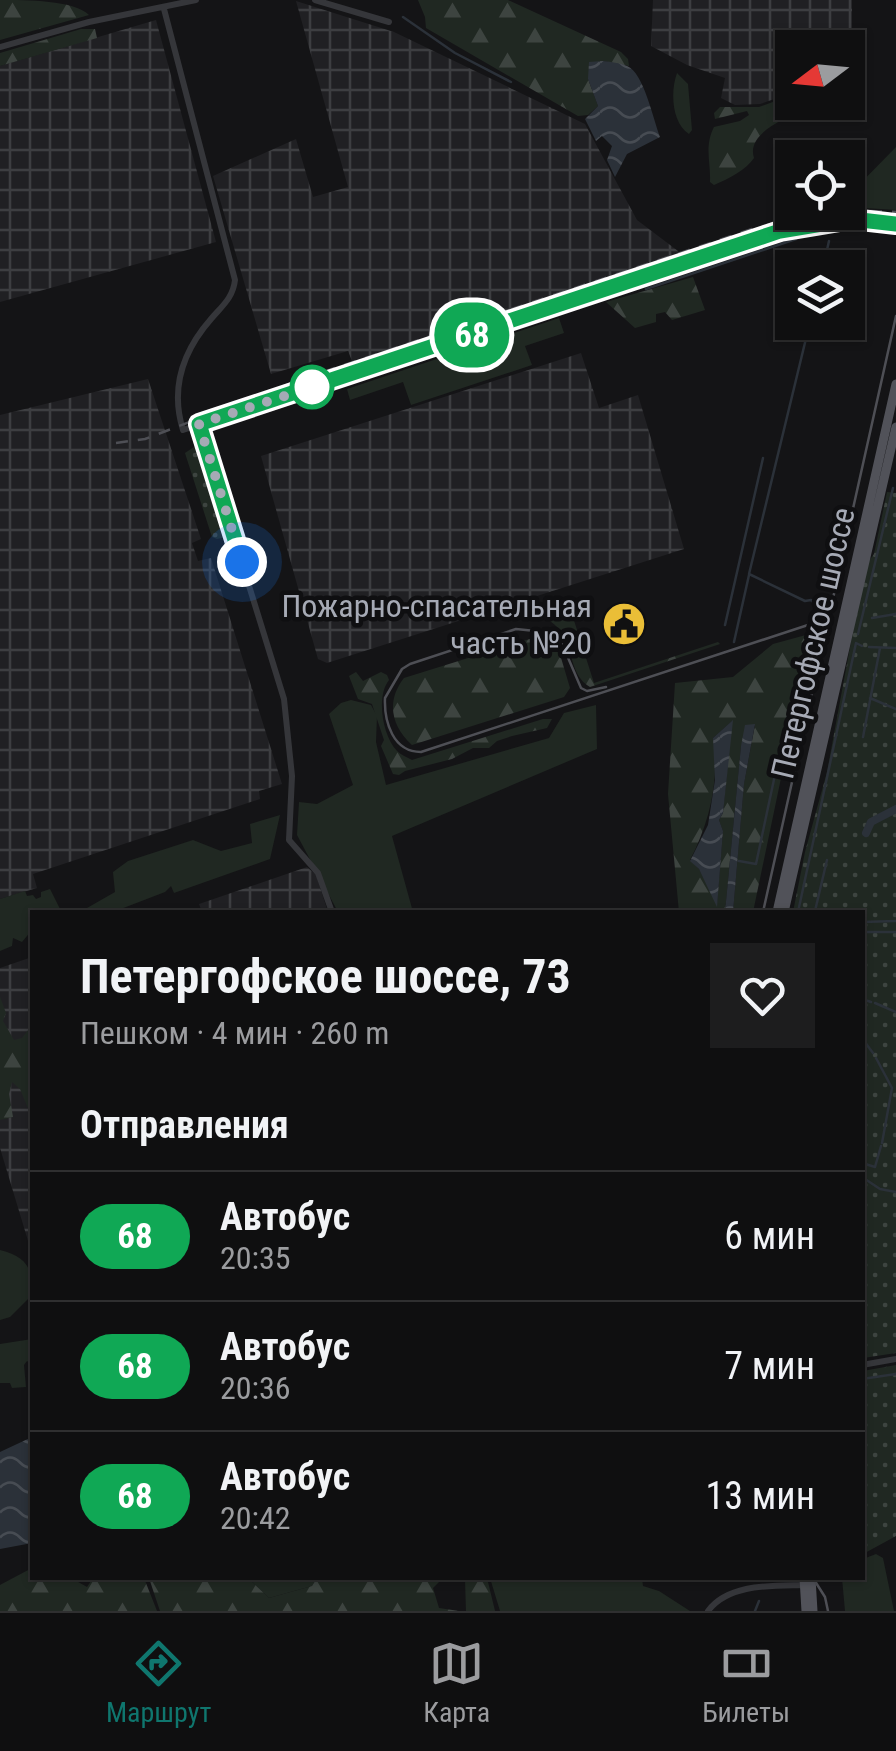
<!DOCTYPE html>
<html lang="ru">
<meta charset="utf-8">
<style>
:root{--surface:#0f0f10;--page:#1d1d1e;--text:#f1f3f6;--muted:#9b9c9f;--line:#2f2f30;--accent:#0f766e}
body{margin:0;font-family:"Roboto Condensed",sans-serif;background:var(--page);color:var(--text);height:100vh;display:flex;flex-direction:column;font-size:38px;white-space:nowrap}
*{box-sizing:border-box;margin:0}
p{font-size:32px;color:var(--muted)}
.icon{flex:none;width:55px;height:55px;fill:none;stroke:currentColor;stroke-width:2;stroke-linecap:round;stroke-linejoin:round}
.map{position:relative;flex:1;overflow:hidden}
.details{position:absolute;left:30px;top:910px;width:835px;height:670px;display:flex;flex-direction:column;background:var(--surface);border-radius:0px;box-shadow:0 2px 8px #0004,0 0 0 2px var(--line)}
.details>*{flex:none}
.badge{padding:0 20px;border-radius:32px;font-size:35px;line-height:65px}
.needle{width:65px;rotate:254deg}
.tools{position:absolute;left:775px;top:30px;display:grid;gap:20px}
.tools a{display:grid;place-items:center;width:90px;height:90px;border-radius:0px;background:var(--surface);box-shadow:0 2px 8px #0004,0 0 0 2px var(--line);font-size:50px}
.you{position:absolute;width:50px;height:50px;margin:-25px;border:8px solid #fff;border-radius:50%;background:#1a73e8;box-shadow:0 0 0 15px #1a73e833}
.map>.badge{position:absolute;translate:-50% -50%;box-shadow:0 0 0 5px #fff}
h2{padding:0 50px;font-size:38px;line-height:90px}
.round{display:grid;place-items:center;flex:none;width:105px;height:105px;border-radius:0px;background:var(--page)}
.headline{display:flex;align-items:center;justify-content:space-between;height:170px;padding:0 50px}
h1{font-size:48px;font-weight:700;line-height:75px}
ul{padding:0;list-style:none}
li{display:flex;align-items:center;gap:30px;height:130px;padding:0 50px;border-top:2px solid var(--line)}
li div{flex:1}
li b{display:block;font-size:38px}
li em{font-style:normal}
li .badge{min-width:110px;font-weight:700;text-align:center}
.dock{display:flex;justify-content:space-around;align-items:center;height:140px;border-top:2px solid var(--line);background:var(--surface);font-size:28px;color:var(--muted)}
.dock a{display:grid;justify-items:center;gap:5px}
.dock .current{color:var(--accent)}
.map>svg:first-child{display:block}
.industrial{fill:url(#industrial-grid)}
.green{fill:#202822}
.forest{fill:url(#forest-firs);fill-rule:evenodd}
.park{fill:url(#park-dots)}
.water{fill:url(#water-waves)}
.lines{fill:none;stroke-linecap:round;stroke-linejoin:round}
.stream{stroke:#2b3139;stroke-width:2.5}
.canal{stroke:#2b3139;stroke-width:8}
.street{stroke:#35363a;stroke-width:6}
.primary{stroke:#515259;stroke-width:9}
.tram{stroke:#4e4f55;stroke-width:2.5}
.rail{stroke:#4e4f55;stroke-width:2.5;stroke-dasharray:12 10;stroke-linecap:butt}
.line-casing{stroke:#fff;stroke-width:22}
.line{stroke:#10a855;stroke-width:15}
.walk{stroke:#a6aab5;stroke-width:10;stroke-dasharray:0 18}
.stop-dot{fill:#fff;stroke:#10a855;stroke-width:5}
.labels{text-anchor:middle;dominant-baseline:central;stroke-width:9;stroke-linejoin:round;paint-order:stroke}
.poi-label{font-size:32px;fill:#a6aab5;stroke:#0f0f11;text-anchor:end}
.street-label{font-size:32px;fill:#a6aab5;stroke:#0f0f11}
</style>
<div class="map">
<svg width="896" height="1611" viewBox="0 0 896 1611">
<defs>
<pattern id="industrial-grid" width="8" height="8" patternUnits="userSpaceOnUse" patternTransform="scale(2.5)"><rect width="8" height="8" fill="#202023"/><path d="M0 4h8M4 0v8" fill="none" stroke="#3d3e41"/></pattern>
<pattern id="forest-firs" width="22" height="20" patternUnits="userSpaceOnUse" patternTransform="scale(2.5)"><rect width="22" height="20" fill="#202822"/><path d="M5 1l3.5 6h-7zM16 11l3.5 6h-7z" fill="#3d4440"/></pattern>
<pattern id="park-dots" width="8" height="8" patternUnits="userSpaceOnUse" patternTransform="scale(2.5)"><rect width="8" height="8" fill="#202822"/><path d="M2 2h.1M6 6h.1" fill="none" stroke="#3d4440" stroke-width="1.8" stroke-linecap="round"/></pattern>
<pattern id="water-waves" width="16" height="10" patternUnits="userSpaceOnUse" patternTransform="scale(2.5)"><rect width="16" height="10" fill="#2b3139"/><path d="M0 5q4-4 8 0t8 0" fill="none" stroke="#474c53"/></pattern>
</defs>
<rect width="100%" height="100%" fill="#141416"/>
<path class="industrial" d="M 653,0 L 852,0 L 852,66 L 848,71 L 848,48 L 792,48 L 792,93 L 760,104 L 735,105 L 721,98 L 725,78 L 687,65 L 651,46 Z
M 296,1 L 394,32 L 585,124 L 637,220 L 678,251 L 680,258 L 354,366 L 348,351 L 271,374 L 213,176 L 296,139 L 313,197 L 348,187 Z
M 156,20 L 216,242 L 0,302 L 0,66 Z
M 581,353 L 599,408 L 638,395 L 684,549 L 327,663 L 318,659 L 261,456 Z
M 148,379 L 201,539 L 192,543 L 198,561 L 211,558 L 282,784 L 259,791 L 260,799 L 33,874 L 37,888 L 0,899 L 0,415 Z
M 307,867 L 316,875 L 328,912 L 202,912 L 199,904 Z
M 32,957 L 32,1254 L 0,1148 L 0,968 Z"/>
<path class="green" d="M 677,73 L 688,84 L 692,130 L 689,134 C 672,123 670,92 677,73 Z
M 896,147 L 896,210 L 848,207 L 848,196 Z
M 559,318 L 564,333 L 525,346 L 532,365 L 411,405 L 403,382 L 350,400 L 347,389 Z
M 351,700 L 371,705 L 377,716 L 376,742 L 386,785 L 549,738 L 564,713 L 596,705 L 597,749 L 392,836 L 413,912 L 338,912 L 297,835 L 299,802 L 317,804 L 353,785 L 329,714 L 341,703 Z
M 280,815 L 270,859 L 174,893 L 171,886 L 165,892 L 113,912 L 80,912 L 115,892 L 113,872 L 128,861 L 193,840 L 221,851 L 252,843 L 250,824 Z
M 50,889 L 61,911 L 32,912 L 32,930 L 22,942 L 13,938 L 12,946 L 0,951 L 0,899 L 25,891 L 27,896 L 33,895 L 36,899 L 41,897 L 41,892 Z
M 0,1250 C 27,1257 33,1268 32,1295 L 10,1317 L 0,1320 Z
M 32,1339 L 32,1364 L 27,1361 L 24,1365 L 26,1387 L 12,1388 L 10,1383 L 0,1383 L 0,1344 Z
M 876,1554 L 883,1558 L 894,1611 L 845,1611 L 842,1578 L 862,1578 L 863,1559 Z
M 248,1578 L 317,1578 L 312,1586 L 269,1598 Z
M 490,1578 L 642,1578 L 643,1586 L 659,1591 L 690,1611 L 500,1611 Z"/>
<path class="forest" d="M 0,0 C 27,0 73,0 89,15 L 0,40 Z
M 418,0 L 508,0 L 621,52 L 628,59 L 629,66 L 603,61 L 588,79 L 598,106 L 588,115 L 578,116 L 426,28 L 425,17 Z
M 81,29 L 95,29 L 97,38 L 0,66 L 0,53 Z
M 792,95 L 792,102 L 823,103 L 820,121 L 815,122 L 809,112 L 804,111 C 784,118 746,134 754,158 C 746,170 728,179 714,185 L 710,182 C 711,162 704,147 714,127 L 740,121 L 749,115 L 747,111 L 715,119 L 714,113 L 720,107 L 759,107 Z
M 693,277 L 705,310 L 672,320 L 665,312 L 656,314 L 656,322 L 635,328 L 606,302 Z
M 569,605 L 594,683 L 718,642 L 720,644 L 590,687 C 562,670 581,629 534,613 L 535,609 Z
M 806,635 L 809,644 L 753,912 L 733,912 L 744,784 L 755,725 L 741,746 L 725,912 L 679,912 L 668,794 L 675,683 L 733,677 L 773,644 ZM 732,721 L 723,813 L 719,820 L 723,831 L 717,904 L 699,869 L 690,860 C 709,823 720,781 713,738 Z
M 536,637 L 559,651 L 570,688 L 564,697 L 412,745 C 391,726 386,701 404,678 Z
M 356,672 L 363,681 L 381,672 L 387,675 L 389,680 C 376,696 382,735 397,751 C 401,755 407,757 412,760 L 543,719 L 552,719 L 547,728 L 512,736 L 497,741 L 489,748 L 473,748 L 452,759 L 405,771 L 399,775 L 393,774 L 381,746 L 384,740 L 372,704 L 358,699 L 349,676 Z
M 0,997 L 6,1013 L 3,1021 L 14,1040 L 22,1038 L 32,1025 L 32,1112 L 30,1113 L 20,1089 L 12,1082 L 9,1094 L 13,1117 L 0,1120 Z
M 32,1568 L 32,1578 L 71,1578 L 87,1587 L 93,1578 L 144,1578 L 157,1611 L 0,1611 L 0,1585 Z
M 149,1578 L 248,1578 L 269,1598 L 312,1586 L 317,1578 L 449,1578 L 441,1580 L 433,1588 L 439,1608 L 459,1611 L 160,1611 Z
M 465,1578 L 487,1578 L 495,1611 L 466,1611 Z"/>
<path class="park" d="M 197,445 L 202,448 L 228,532 L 226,537 L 217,539 L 212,537 L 185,453 Z
M 887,492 L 896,493 L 896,1353 L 863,1358 L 862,912 L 793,912 L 805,852 L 827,772 L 865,566 L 874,554 Z
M 896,1365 L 896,1536 L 863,1554 L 863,1371 Z"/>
<path class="water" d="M 603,61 C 611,62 620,63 627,66 C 644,73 653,119 660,137 L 627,154 L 615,177 L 607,160 L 612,146 L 602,136 L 596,141 L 585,119 L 598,106 L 588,79 L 589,62 Z
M 733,720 L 723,813 L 719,820 L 723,831 L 717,907 L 699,869 L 690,861 L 708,825 L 715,780 L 713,738 Z
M 755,724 L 744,784 L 733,912 L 725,912 L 741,746 L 745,725 Z
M 32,1437 L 32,1543 L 0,1549 L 0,1452 Z"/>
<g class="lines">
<path class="stream" d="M 403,17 L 455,53 L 511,82
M 823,268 L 829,241
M 646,289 L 796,239
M 810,322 L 749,574 L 805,601 L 811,600 L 818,607
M 872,618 L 896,614
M 725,625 L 763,458
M 858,634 L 893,488
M 734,642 L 749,575
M 869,647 L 896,648
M 870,698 L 896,709
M 863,737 L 880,648
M 739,861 L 756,864 L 786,723 L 812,640
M 815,911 L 827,860
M 798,912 L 856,643 L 862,646
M 862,922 L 896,921
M 862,932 L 896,932
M 862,999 L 871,1002
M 875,1003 L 896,1012
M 864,1041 L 873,1053
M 876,1058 L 892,1088 L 882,1143
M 862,1163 L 875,1167 L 881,1146
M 862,1177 L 880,1189 L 896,1192
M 862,1379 L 896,1374
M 755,1611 L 759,1601"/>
<path class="canal" d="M 866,833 L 871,822 L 896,809"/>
<path class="street" d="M 315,0 L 389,22
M 164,9 L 235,280 C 233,298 222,306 211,319 C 183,351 170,388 183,430 L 780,231 L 852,219 L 896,224
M 0,47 L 89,22 L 196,0
M 199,424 L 284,699 L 292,776 L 289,840 L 318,873 L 332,912
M 862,1365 L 896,1359
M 708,1611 C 729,1583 773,1586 805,1585"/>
<path class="primary" d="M 777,912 L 896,384
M 784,912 L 896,427
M 804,1578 L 806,1611
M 811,1578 L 813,1611"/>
<path class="tram" d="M 560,639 L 581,688 L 587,691 L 606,687
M 565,650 L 545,632 L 516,629 L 410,664 L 402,669 L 385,698 C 384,722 393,752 421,752 L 811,624 L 830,612 L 836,600
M 763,912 L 896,316
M 813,1578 L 825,1597 L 828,1611"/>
<path class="rail" d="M 848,210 L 896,212
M 116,443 L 145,439 L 302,379 L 752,229 L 816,212"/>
</g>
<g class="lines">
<g class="line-casing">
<path id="line" d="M 245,572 L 199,424 L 780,231 L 852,219 L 896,224"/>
</g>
<use href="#line" class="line"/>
<path class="walk" d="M 242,562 L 199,424 L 312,387"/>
</g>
<defs>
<g id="civic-disc" transform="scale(2.25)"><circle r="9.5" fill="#eabe37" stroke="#0f0f11"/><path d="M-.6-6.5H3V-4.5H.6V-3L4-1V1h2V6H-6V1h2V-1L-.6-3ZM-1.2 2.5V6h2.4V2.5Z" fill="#111"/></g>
</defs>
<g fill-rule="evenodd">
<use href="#civic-disc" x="624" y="624"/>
</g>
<circle class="stop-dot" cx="312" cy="387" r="20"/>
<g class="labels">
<g class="poi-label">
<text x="592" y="606">Пожарно-спасательная<tspan x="592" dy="37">часть №20</tspan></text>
</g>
<g class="street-label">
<text transform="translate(813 643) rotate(-77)">Петергофское шоссе</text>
</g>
</g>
</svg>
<div class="tools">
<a><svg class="needle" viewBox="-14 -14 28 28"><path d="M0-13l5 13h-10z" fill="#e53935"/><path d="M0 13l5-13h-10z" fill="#9b9c9f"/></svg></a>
<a><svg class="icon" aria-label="locate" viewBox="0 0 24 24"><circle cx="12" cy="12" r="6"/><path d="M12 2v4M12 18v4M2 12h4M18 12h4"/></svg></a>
<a><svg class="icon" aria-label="layers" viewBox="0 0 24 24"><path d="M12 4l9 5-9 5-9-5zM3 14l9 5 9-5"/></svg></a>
</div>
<div class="you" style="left:242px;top:562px"></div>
<b class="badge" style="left:472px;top:335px;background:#10a855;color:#fff">68</b>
<section class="details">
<div class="headline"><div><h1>Петергофское шоссе, 73</h1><p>Пешком · 4 мин · 260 m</p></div><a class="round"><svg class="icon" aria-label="heart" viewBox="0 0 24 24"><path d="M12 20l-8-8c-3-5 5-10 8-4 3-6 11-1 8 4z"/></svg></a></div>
<h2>Отправления</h2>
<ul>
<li><span class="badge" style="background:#10a855;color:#fff">68</span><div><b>Автобус</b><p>20:35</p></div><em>6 мин</em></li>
<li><span class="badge" style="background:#10a855;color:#fff">68</span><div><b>Автобус</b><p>20:36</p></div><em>7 мин</em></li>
<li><span class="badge" style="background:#10a855;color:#fff">68</span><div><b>Автобус</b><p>20:42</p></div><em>13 мин</em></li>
</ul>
</section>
</div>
<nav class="dock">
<a class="current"><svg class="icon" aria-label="directions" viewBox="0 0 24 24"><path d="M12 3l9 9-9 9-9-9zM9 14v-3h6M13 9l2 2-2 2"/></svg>Маршрут</a>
<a><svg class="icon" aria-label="map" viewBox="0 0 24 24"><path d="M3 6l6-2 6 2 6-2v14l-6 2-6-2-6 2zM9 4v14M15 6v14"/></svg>Карта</a>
<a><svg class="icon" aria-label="tickets" viewBox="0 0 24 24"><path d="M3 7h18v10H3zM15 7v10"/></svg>Билеты</a>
</nav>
